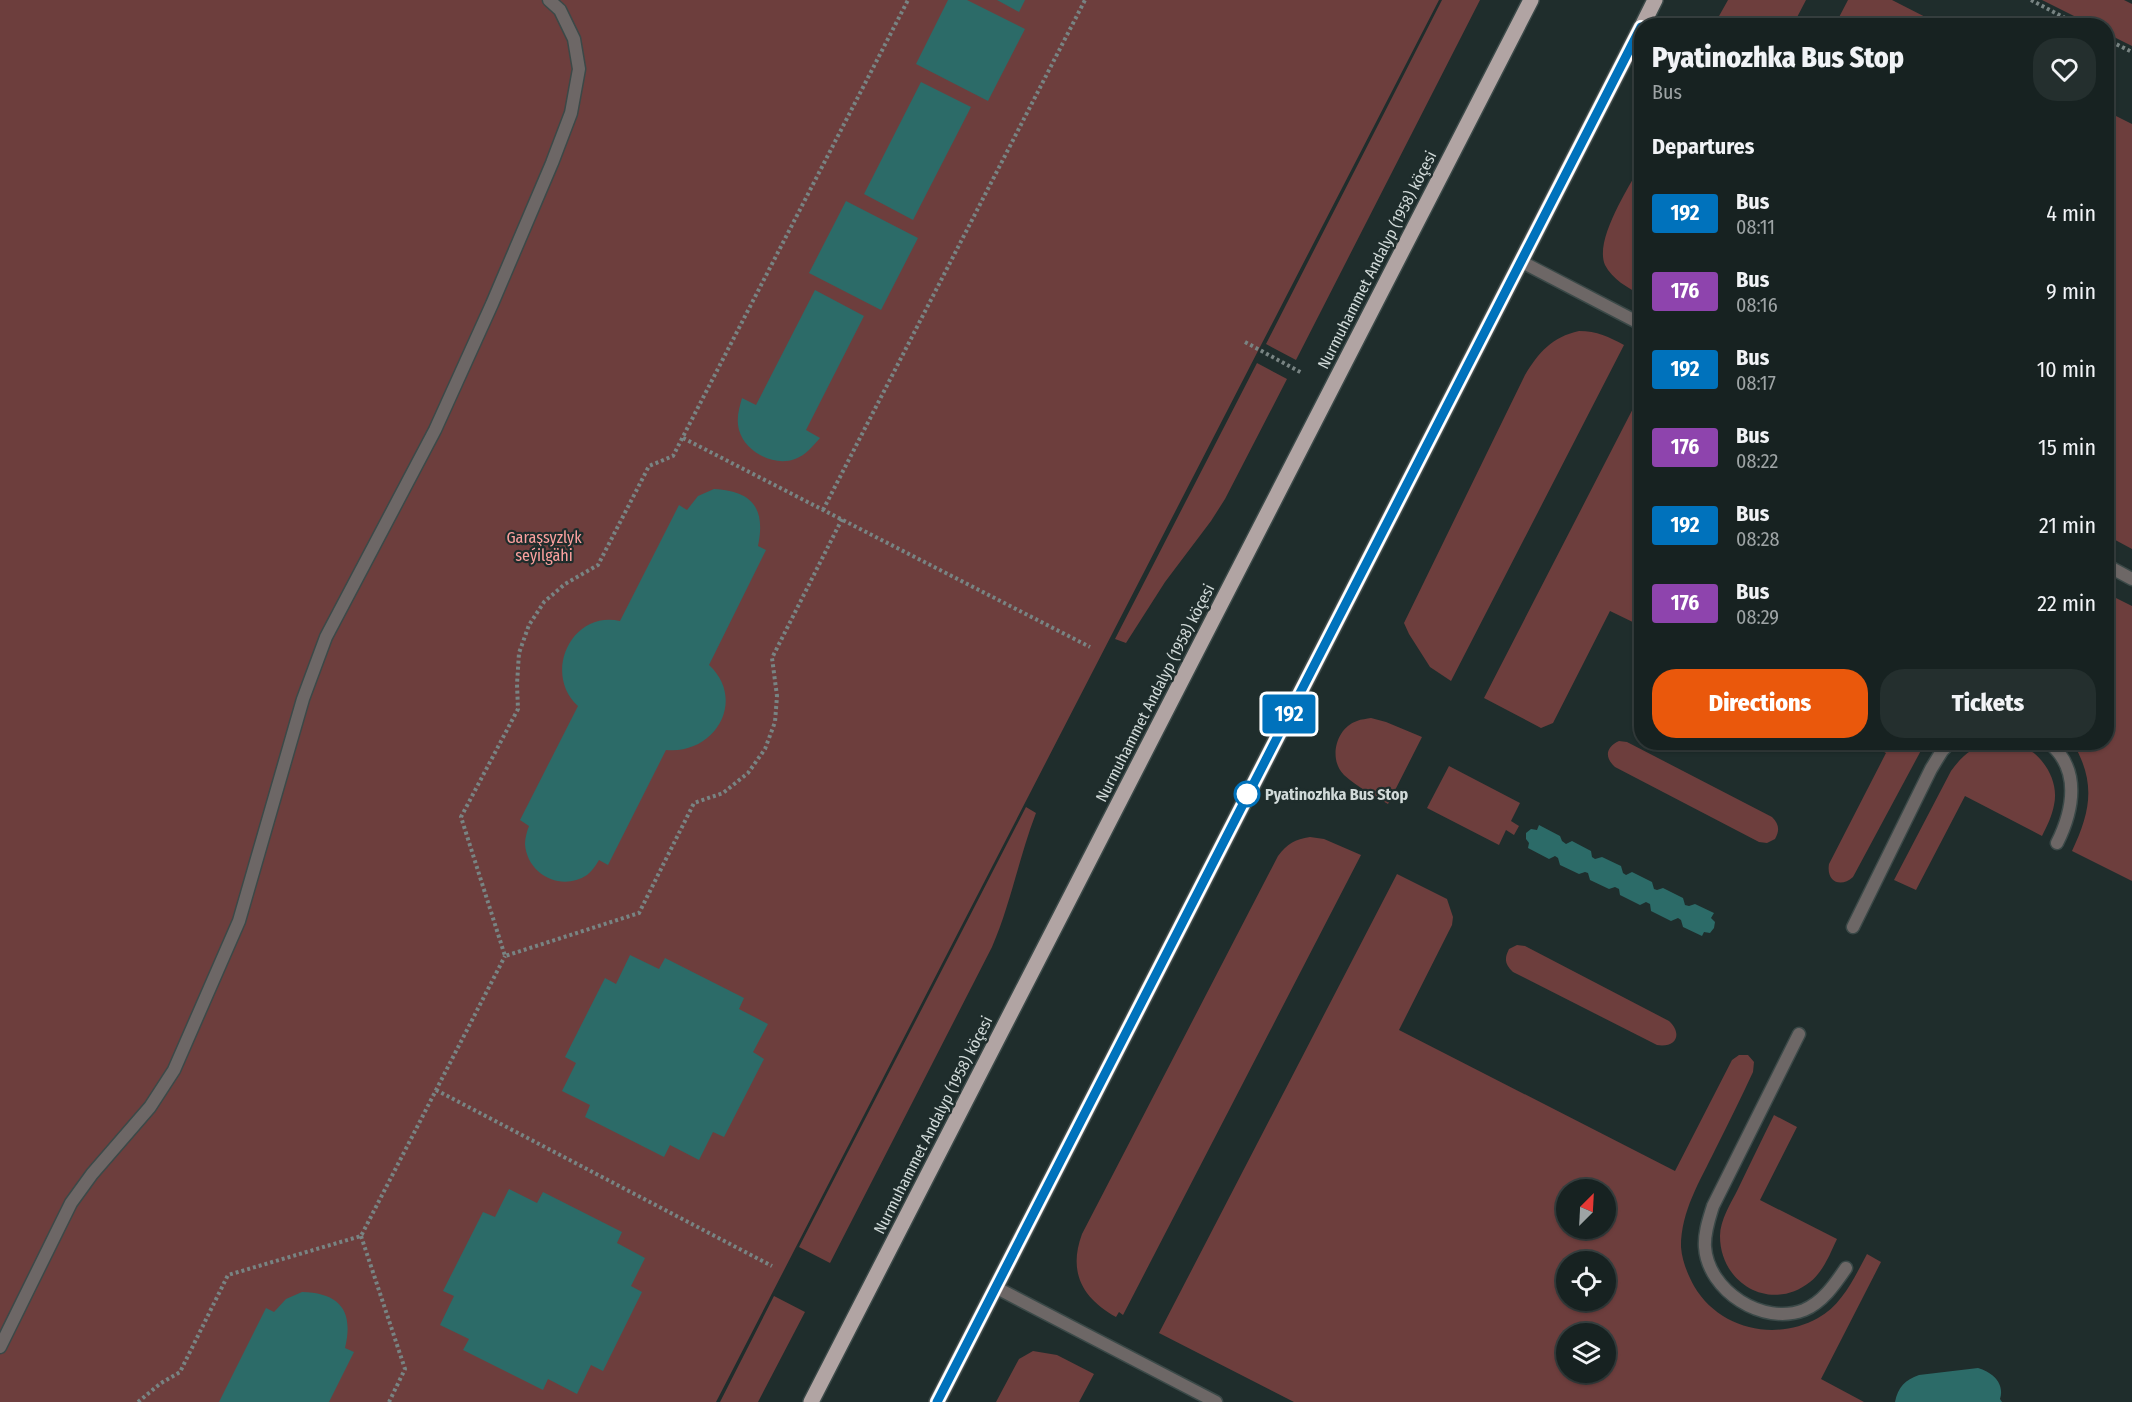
<!DOCTYPE html>
<meta charset="utf-8">
<style>
:root{--surface:#172221;--page:#242f2e;--text:#f1f3f6;--muted:#9ea4a5;--line:#363f3f;--accent:#ea580c}
body{margin:0;font-family:"Fira Sans Condensed",sans-serif;background:var(--page);color:var(--text);height:100vh;display:flex;flex-direction:column;font-size:22px;white-space:nowrap}
*{box-sizing:border-box;margin:0}
p{font-size:20px;color:var(--muted)}
.icon{flex:none;width:33px;height:33px;fill:none;stroke:currentColor;stroke-width:2;stroke-linecap:round;stroke-linejoin:round}
.map{position:relative;flex:1;overflow:hidden}
.side{position:absolute;left:1634px;top:18px;width:480px;height:732px;display:flex;flex-direction:column;background:var(--surface);border-radius:24px;box-shadow:0 2px 4px #0004,0 0 0 2px var(--line)}
.side>*{flex:none}
.badge{padding:0 12px;border-radius:4px;font-size:21px;line-height:39px}
.needle{width:39px;rotate:24deg}
.tools{position:absolute;left:1556px;top:1179px;display:grid;gap:12px}
.tools a{display:grid;place-items:center;width:60px;height:60px;border-radius:50%;background:var(--surface);box-shadow:0 2px 4px #0004,0 0 0 2px var(--line);font-size:30px}
.map>.badge{position:absolute;translate:-50% -50%;box-shadow:0 0 0 3px #fff}
h2{padding:0 18px;font-size:22px;line-height:54px}
.round{display:grid;place-items:center;flex:none;width:63px;height:63px;border-radius:24px;background:var(--page)}
.overview{display:flex;align-items:center;justify-content:space-between;height:102px;padding:0 18px}
h1{font-size:28px;font-weight:800;line-height:45px}
.button{display:flex;gap:12px;margin-top:auto;padding:12px 18px}
.button a{flex:1;height:69px;border-radius:24px;background:var(--accent);color:#fff;font-size:24px;font-weight:800;line-height:69px;text-align:center}
.button a+a{background:var(--page);color:var(--text)}
ul{padding:0;list-style:none}
li{display:flex;align-items:center;gap:18px;height:78px;padding:0 18px}
li div{flex:1}
li b{display:block;font-size:22px}
li em{font-style:normal}
li .badge{min-width:66px;font-weight:700;text-align:center}
.map>svg:first-child{display:block}
.green{fill:#6d3e3d;fill-rule:evenodd}
.water{fill:#2c6b68}
.lines{fill:none;stroke-linecap:round;stroke-linejoin:round}
.service-casing{stroke:#3b4948;stroke-width:15}
.minor-casing{stroke:#3b4948;stroke-width:15}
.primary-casing{stroke:#3b4948;stroke-width:18}
.path{stroke:#788483;stroke-width:4;stroke-dasharray:3 3;stroke-linecap:butt}
.service{stroke:#6d6766;stroke-width:12}
.minor{stroke:#6d6766;stroke-width:12}
.primary{stroke:#b1a4a3;stroke-width:15}
.line-casing{stroke:#fff;stroke-width:14}
.line{stroke:#0072bc;stroke-width:9}
.stop-dot{fill:#fff;stroke:#0072bc;stroke-width:3}
.labels{text-anchor:middle;dominant-baseline:central;stroke-width:4.5;stroke-linejoin:round;paint-order:stroke}
.street-label{font-size:16px;fill:#d1dad9;stroke:#1f2d2c}
.park-label{font-size:16px;fill:#fda19f;stroke:#1f2d2c}
.stop-label{font-size:16px;font-weight:bold;fill:#d1dad9;stroke:#1f2d2c;text-anchor:start}
</style>
<div class="map">
<svg width="2132" height="1402" viewBox="0 0 2132 1402">
<rect width="100%" height="100%" fill="#1f2d2c"/>
<path class="green" d="M 0,0 L 1439,0 L 716,1402 L 0,1402 Z
M 1442,0 L 1480,0 L 1296,360 L 1266,344 Z
M 1728,0 L 1806,0 L 1793,25 L 1714,25 Z
M 1848,0 L 1892,0 L 1941,25 L 1835,25 Z
M 2042,0 L 2124,0 L 2132,4 L 2132,46 L 2106,33 L 2106,26 L 2092,25 Z
M 2106,111 L 2132,124 L 2132,549 L 2106,535 Z
M 1641,165 L 1641,295 C 1628,288 1612,279 1605,265 C 1594,240 1629,187 1641,165 Z
M 1579,331 C 1597,331 1609,337 1624,345 L 1451,681 L 1430,667 L 1409,634 L 1404,623 L 1525,375 C 1539,352 1552,337 1579,331 Z
M 1257,363 L 1287,379 L 1225,499 L 1211,521 L 1165,582 L 1126,643 L 1115,639 Z
M 1641,393 L 1641,626 L 1610,611 L 1553,723 L 1541,728 L 1484,698 Z
M 2106,593 L 2132,606 L 2132,881 L 2072,851 C 2091,811 2096,782 2073,743 L 2106,742 Z
M 1371,718 L 1386,722 L 1422,737 L 1388,804 C 1373,795 1357,787 1344,775 C 1328,759 1336,728 1357,721 C 1361,719 1367,719 1371,718 Z
M 1619,741 L 1627,742 L 1772,817 C 1779,824 1780,830 1775,839 L 1767,843 L 1759,842 L 1615,767 C 1604,757 1606,747 1619,741 Z
M 1991,742 C 1999,742 2007,741 2015,743 C 2040,750 2060,779 2054,805 C 2052,816 2047,826 2042,836 L 1965,796 L 1916,890 L 1894,880 L 1951,771 C 1962,756 1972,747 1991,742 Z
M 1867,743 L 1925,743 L 1853,877 C 1841,888 1826,882 1829,864 L 1886,753 Z
M 1449,766 L 1520,803 L 1511,821 L 1519,826 L 1514,835 L 1506,830 L 1499,845 L 1427,808 Z
M 1026,807 L 1036,813 C 1019,857 1011,903 992,947 L 830,1263 L 799,1247 Z
M 1310,837 L 1324,839 L 1361,855 L 1123,1315 L 1119,1312 L 1116,1317 C 1082,1298 1068,1272 1082,1234 L 1278,856 C 1287,844 1295,839 1310,837 Z
M 1397,874 L 1447,899 L 1453,917 L 1452,925 L 1399,1030 L 1675,1171 L 1732,1060 L 1739,1055 L 1748,1055 L 1754,1062 L 1753,1072 C 1741,1098 1728,1124 1715,1150 C 1700,1181 1681,1211 1681,1247 C 1682,1261 1688,1275 1694,1286 C 1719,1329 1775,1342 1818,1318 C 1842,1305 1854,1278 1867,1254 L 1881,1262 L 1821,1379 L 1864,1402 L 1294,1402 L 1159,1333 ZM 1566,1190 L 1605,1190 L 1605,1228 L 1566,1228 ZM 1566,1262 L 1605,1262 L 1605,1300 L 1566,1300 ZM 1566,1334 L 1605,1334 L 1605,1372 L 1566,1372 Z
M 1517,945 L 1525,946 L 1669,1021 C 1683,1034 1676,1048 1657,1045 L 1513,972 C 1505,964 1504,959 1509,949 Z
M 1774,1115 L 1797,1127 L 1760,1200 L 1837,1239 C 1830,1254 1823,1272 1810,1282 C 1771,1313 1720,1284 1720,1236 C 1720,1220 1731,1203 1738,1189 C 1750,1164 1762,1139 1774,1115 Z
M 774,1296 L 805,1312 L 758,1402 L 720,1402 Z
M 1033,1351 L 1057,1355 L 1094,1374 L 1079,1402 L 996,1402 L 1019,1359 Z"/>
<path class="water" d="M 948,0 L 967,0 L 1025,29 L 988,101 L 916,64 Z
M 997,0 L 1025,0 L 1019,12 Z
M 921,82 L 971,107 L 913,220 L 864,194 Z
M 846,201 L 918,238 L 881,310 L 809,273 Z
M 815,290 L 864,316 L 806,430 L 820,438 C 813,446 806,455 795,459 C 774,467 745,452 739,430 C 736,418 739,409 742,398 L 756,405 Z
M 714,489 C 752,491 766,508 758,546 L 766,550 L 709,665 C 747,700 715,755 666,750 L 608,865 L 599,860 C 596,865 592,871 587,875 C 562,892 527,875 525,844 C 525,838 527,831 529,826 L 520,820 L 578,706 C 542,673 572,610 620,621 L 679,505 L 687,510 L 698,496 Z
M 1539,825 L 1560,836 L 1562,841 L 1566,844 L 1572,841 L 1591,851 L 1592,857 L 1595,859 L 1602,857 L 1621,866 L 1623,873 L 1626,875 L 1632,872 L 1652,882 L 1654,889 L 1657,890 L 1663,888 L 1683,898 L 1685,905 L 1689,906 L 1695,904 L 1714,913 L 1711,918 L 1715,922 L 1714,928 L 1710,933 L 1704,932 L 1702,936 L 1683,927 L 1681,920 L 1678,918 L 1671,921 L 1651,911 L 1650,904 L 1646,902 L 1640,905 L 1620,895 L 1619,889 L 1615,887 L 1609,889 L 1590,880 L 1588,873 L 1585,872 L 1579,874 L 1560,865 L 1558,858 L 1555,856 L 1549,859 L 1528,848 L 1529,843 L 1526,839 L 1526,833 L 1531,829 L 1537,830 Z
M 630,955 L 659,969 L 665,958 L 744,998 L 739,1009 L 768,1024 L 753,1052 L 764,1059 L 724,1137 L 713,1132 L 699,1160 L 670,1145 L 664,1157 L 585,1117 L 590,1105 L 562,1091 L 576,1063 L 565,1057 L 605,978 L 616,984 Z
M 509,1189 L 537,1203 L 543,1192 L 622,1232 L 617,1243 L 645,1258 L 631,1286 L 642,1292 L 603,1371 L 591,1365 L 577,1394 L 548,1379 L 543,1390 L 463,1350 L 469,1339 L 440,1325 L 454,1296 L 443,1291 L 483,1212 L 495,1217 Z
M 302,1292 C 340,1293 354,1311 345,1348 L 354,1352 L 329,1402 L 219,1402 L 266,1308 L 274,1312 L 286,1299 Z
M 1978,1368 C 1992,1372 2005,1383 2000,1399 L 2002,1402 L 1895,1402 C 1898,1387 1905,1380 1919,1375 Z"/>
<g class="lines">
<g class="service-casing">
<path id="service" d="M 2048,742 C 2082,769 2073,811 2057,843
M 1853,927 L 1931,769 L 1942,751 L 1951,742
M 1799,1034 L 1713,1206 C 1709,1219 1704,1233 1705,1247 C 1708,1291 1763,1326 1804,1310 C 1823,1302 1835,1284 1846,1268
M 0,1347 L 71,1203 L 92,1174 L 150,1107 L 174,1070 L 239,921 L 303,699 L 326,637 L 435,430 L 492,304 L 552,163 L 571,113 L 579,69 L 574,39 L 560,10 L 549,0"/>
</g>
<g class="minor-casing">
<path id="minor" d="M 1520,261 L 1641,324
M 2106,565 L 2132,579
M 995,1287 L 1216,1402"/>
</g>
<g class="primary-casing">
<path id="primary" d="M 1642,26 L 1655,0
M 811,1402 L 1531,0
M 937,1402 L 1641,27"/>
</g>
<path class="path" d="M 2031,0 L 2080,26
M 2106,39 L 2132,52
M 1245,342 L 1302,373
M 683,438 L 1090,647
M 823,510 L 1085,0
M 842,519 L 772,658 L 777,696 L 775,722 L 765,749 L 748,773 L 723,793 L 694,803 L 639,913 L 505,956 L 461,817 L 518,709 L 517,684 L 519,653 L 529,625 L 544,602 L 565,584 L 598,565 L 649,466 L 673,456 L 908,0
M 436,1090 L 772,1266
M 361,1236 L 405,1369 L 389,1402
M 138,1402 L 161,1383 L 180,1372 L 228,1275 L 361,1236 L 505,956"/>
<use href="#service" class="service"/>
<use href="#minor" class="minor"/>
<use href="#primary" class="primary"/>
</g>
<g class="lines">
<g class="line-casing">
<path id="line" d="M 937,1402 L 1641,27"/>
</g>
<use href="#line" class="line"/>
</g>
<circle class="stop-dot" cx="1247" cy="794" r="12"/>
<g class="labels">
<g class="street-label">
<text transform="translate(1377 260) rotate(-63)">Nurmuhammet Andalyp (1958) köçesi</text>
<text transform="translate(1155 693) rotate(-63)">Nurmuhammet Andalyp (1958) köçesi</text>
<text transform="translate(933 1125) rotate(-63)">Nurmuhammet Andalyp (1958) köçesi</text>
</g>
<g class="park-label">
<text x="544" y="537">Garaşsyzlyk<tspan x="544" dy="18">seýilgähi</tspan></text>
</g>
<g class="stop-label">
<text x="1265" y="794">Pyatinozhka Bus Stop</text>
</g>
</g>
</svg>
<div class="tools">
<a><svg class="needle" viewBox="-14 -14 28 28"><path d="M0-13l5 13h-10z" fill="#e53935"/><path d="M0 13l5-13h-10z" fill="#9ea4a5"/></svg></a>
<a><svg class="icon" aria-label="locate" viewBox="0 0 24 24"><circle cx="12" cy="12" r="6"/><path d="M12 2v4M12 18v4M2 12h4M18 12h4"/></svg></a>
<a><svg class="icon" aria-label="layers" viewBox="0 0 24 24"><path d="M12 4l9 5-9 5-9-5zM3 14l9 5 9-5"/></svg></a>
</div>
<b class="badge" style="left:1289px;top:714px;background:#0072bc;color:#fff">192</b>
<section class="side">
<div class="overview"><div><h1>Pyatinozhka Bus Stop</h1><p>Bus</p></div><a class="round"><svg class="icon" aria-label="heart" viewBox="0 0 24 24"><path d="M12 20l-8-8c-3-5 5-10 8-4 3-6 11-1 8 4z"/></svg></a></div>
<h2>Departures</h2>
<ul>
<li><span class="badge" style="background:#0072bc;color:#fff">192</span><div><b>Bus</b><p>08:11</p></div><em>4 min</em></li>
<li><span class="badge" style="background:#8e44ad;color:#fff">176</span><div><b>Bus</b><p>08:16</p></div><em>9 min</em></li>
<li><span class="badge" style="background:#0072bc;color:#fff">192</span><div><b>Bus</b><p>08:17</p></div><em>10 min</em></li>
<li><span class="badge" style="background:#8e44ad;color:#fff">176</span><div><b>Bus</b><p>08:22</p></div><em>15 min</em></li>
<li><span class="badge" style="background:#0072bc;color:#fff">192</span><div><b>Bus</b><p>08:28</p></div><em>21 min</em></li>
<li><span class="badge" style="background:#8e44ad;color:#fff">176</span><div><b>Bus</b><p>08:29</p></div><em>22 min</em></li>
</ul>
<div class="button"><a>Directions</a><a>Tickets</a></div>
</section>
</div>
